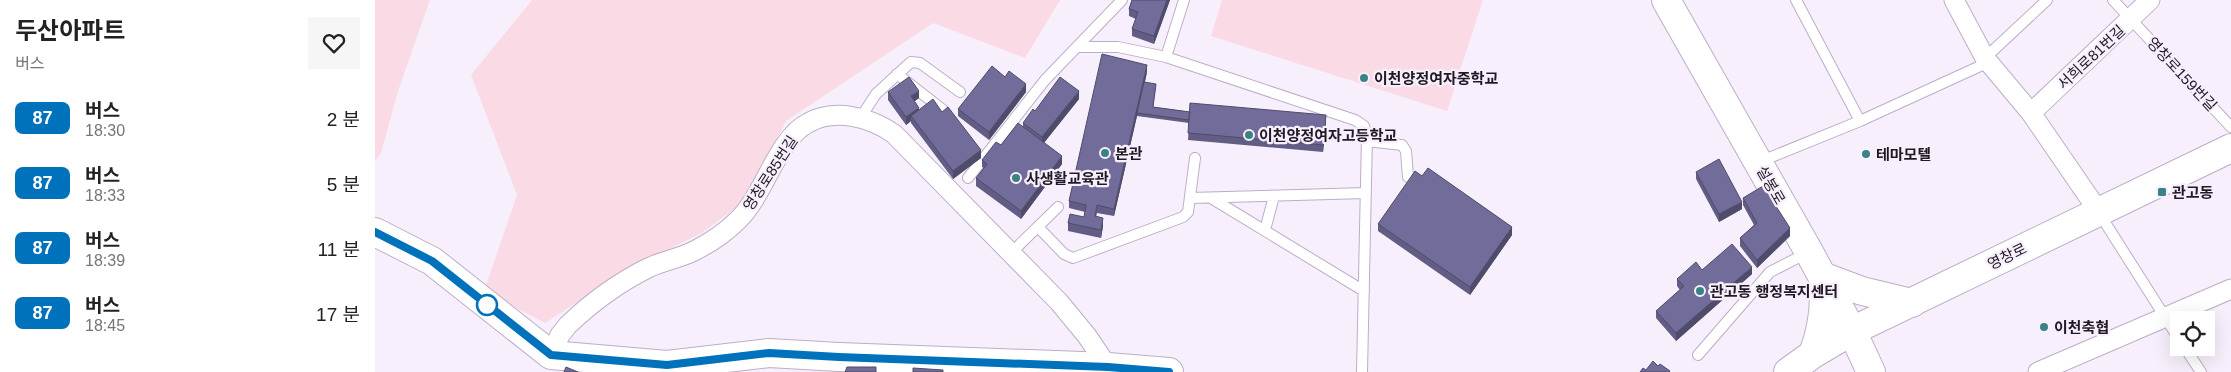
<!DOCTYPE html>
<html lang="ko">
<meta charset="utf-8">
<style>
:root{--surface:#fff;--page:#f6f6f6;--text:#222;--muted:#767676}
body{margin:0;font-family:Arial,"Noto Sans KR",sans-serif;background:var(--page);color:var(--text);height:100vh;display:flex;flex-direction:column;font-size:19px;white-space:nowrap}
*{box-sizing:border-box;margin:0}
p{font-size:16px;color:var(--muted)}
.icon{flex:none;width:28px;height:28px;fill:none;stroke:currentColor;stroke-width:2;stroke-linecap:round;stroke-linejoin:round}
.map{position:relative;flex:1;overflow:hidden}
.details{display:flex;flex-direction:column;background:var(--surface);width:375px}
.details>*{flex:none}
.badge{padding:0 10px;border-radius:8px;font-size:18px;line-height:32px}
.buttons{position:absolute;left:1795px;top:311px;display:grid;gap:10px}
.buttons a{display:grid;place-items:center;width:45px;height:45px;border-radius:0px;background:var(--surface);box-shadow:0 5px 20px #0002;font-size:25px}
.map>.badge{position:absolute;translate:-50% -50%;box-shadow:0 0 0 2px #fff}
.round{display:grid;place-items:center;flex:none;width:52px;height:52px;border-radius:0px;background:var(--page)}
.headline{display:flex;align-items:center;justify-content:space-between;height:85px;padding:0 15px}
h1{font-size:24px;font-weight:700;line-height:38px}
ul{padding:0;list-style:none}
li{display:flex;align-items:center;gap:15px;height:65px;padding:0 15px}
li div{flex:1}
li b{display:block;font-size:19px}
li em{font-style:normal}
li .badge{min-width:55px;font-weight:700;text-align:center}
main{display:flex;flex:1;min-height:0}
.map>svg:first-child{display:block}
.green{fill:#fadae5}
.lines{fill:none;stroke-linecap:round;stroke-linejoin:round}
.lane-casing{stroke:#bdadc9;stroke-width:12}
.street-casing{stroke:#bdadc9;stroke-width:21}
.secondary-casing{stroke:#bdadc9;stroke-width:30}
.lane{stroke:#fff;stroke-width:10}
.street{stroke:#fff;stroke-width:19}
.secondary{stroke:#fff;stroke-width:28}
.wall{fill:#615d84}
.shaded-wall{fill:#4f4c6b}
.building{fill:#716c99;stroke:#4f4c6b}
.line-casing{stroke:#fff;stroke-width:11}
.line{stroke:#0072bc;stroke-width:8}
.poi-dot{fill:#3a8286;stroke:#f7f0fc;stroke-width:2}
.stop-dot{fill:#fff;stroke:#0072bc;stroke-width:2.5}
.labels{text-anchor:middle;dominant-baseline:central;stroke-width:4.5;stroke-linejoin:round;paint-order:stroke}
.street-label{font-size:15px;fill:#211a25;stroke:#f7f0fc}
.poi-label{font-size:15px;font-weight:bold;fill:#211a25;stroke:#f7f0fc;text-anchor:start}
</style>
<main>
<section class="details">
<div class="headline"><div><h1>두산아파트</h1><p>버스</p></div><a class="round"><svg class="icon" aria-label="heart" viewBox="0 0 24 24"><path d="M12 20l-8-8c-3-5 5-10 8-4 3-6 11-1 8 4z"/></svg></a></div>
<ul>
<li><span class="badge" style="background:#0072bc;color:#fff">87</span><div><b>버스</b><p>18:30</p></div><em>2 분</em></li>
<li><span class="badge" style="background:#0072bc;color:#fff">87</span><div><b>버스</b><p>18:33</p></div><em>5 분</em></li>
<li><span class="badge" style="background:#0072bc;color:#fff">87</span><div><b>버스</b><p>18:39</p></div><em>11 분</em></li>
<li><span class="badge" style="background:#0072bc;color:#fff">87</span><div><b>버스</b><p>18:45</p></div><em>17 분</em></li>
</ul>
</section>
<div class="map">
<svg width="1856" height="372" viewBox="0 0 1856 372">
<rect width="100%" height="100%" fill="#f7f0fc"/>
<path class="green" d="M 0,0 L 55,0 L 23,91 L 6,153 L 0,161 Z
M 157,0 L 685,0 L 650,58 L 558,23 L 411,121 L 371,200 L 327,233 L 253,269 L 170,323 L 109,291 L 142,195 L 96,75 Z
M 847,0 L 1108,0 L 1072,111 L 836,36 Z"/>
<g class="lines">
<g class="lane-casing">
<path id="lane" d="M 1421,0 L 1485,121
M 1738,0 L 1856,127
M 703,47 L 743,47 L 791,57 L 980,120 L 989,126 L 992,136 L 987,372
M 791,57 L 809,0
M 1610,58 L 1672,0
M 522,74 L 568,110
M 486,117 L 501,94 L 536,62 L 545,63 L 585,92
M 992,141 L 1027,145 L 1031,151 L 1033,177
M 1384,162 L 1485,121 L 1614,62
M 593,178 L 670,80 L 747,0
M 815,198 L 991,193
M 836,198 L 989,291
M 1724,213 L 1804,339
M 663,227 L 689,254 L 698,258 L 808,217 L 813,212 L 820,158
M 890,230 L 899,196
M 636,253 L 683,207
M 1810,348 L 1826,372
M 1323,355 L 1395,272 L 1432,253"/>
</g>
<g class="street-casing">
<path id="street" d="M 1579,0 L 1610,58 L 1656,113 L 1724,212
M 1656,113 L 1775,0
M 176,355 L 185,335 L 193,325 C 216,303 245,282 273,268 C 288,261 305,258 319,251 C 335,243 351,232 363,220 C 390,194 402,139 433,123 C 460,108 495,117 519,134 L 684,302 L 712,336 L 733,367
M 1663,372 L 1856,289"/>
</g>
<g class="secondary-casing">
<path id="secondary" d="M 1291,0 L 1434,252 L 1477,331 L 1496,372
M 0,232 L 57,261 L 176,355 L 292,365 L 394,353 L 464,357 L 733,367 L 794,372
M 1447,276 L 1487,291 L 1537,303
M 1438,354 C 1447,330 1451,308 1448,282
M 1413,372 L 1438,354 L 1477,331 L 1856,148"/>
</g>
<use href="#lane" class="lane"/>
<use href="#street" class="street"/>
<use href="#secondary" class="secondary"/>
</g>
<path class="wall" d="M 757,0 L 795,0 L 779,44 L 757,36 L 757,29 L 761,19 L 754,16 L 754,9 Z
M 772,72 L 770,82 L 781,86 L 778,107 L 815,112 L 951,123 L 948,152 L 813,140 L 814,123 L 762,116 L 739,216 L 722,213 L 721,217 L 728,226 L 726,238 L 693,231 L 693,223 L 709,217 L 710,212 L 694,208 L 694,201 Z
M 513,92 L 544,98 L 539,101 L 544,110 L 567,112 L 606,158 L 578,179 L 536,123 L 536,121 L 531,125 L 513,100 Z
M 651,92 L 614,140 L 583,116 L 583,109 Z
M 704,99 L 669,143 L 687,164 L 646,219 L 601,186 L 601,178 L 609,168 L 607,167 L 607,160 L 626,145 L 648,126 L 648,123 L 660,111 Z
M 1321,172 L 1367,209 L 1344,222 L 1321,179 Z
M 1368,198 L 1415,236 L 1382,268 L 1365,246 L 1365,238 L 1379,225 L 1368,205 Z
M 1003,224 L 1137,235 L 1095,295 L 1003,231 Z
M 1327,270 L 1377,274 L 1301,341 L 1281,318 L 1281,311 L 1305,290 L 1302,286 L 1302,279 Z"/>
<path class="shaded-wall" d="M 792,0 L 795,0 L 779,44 L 779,36 Z
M 772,65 L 772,72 L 739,216 L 739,209 Z
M 651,84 L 651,92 L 614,140 L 614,132 Z
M 544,91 L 544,98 L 536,104 L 536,96 Z
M 704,91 L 704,99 L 667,145 L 667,137 Z
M 544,108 L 544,115 L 536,116 L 536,121 L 531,125 L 531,117 Z
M 951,115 L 951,123 L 948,152 L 948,145 Z
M 606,150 L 606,158 L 578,179 L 578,171 Z
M 687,156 L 687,164 L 646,219 L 646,211 Z
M 1367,202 L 1367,209 L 1344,222 L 1344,214 Z
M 728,218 L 728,226 L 726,238 L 726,230 Z
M 1137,227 L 1137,235 L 1095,295 L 1095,287 Z
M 1415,228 L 1415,236 L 1382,268 L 1382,260 Z
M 1377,267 L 1377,274 L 1301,341 L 1301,333 Z"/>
<path class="building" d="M 757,0 L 792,0 L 779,36 L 757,29 L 763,12 L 754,9 Z
M 727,54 L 772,65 L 739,209 L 722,205 L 720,216 L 728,218 L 726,230 L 693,223 L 695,214 L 709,217 L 711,205 L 694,201 Z
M 617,66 L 630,77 L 634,71 L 651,84 L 614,132 L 583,109 Z
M 534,77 L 544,91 L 536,96 L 544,108 L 531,117 L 513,92 Z
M 685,77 L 704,91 L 667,137 L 648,123 L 658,109 L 660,111 Z
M 769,82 L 781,84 L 778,107 L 815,112 L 814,120 L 762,113 Z
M 558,99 L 567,112 L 573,107 L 606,150 L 578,171 L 536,116 Z
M 815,103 L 951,115 L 948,145 L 813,133 Z
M 643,123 L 687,156 L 646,211 L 601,178 L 612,164 L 607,160 L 621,142 L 626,145 Z
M 1344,159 L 1367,202 L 1344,214 L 1321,172 Z
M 1053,168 L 1137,227 L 1095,287 L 1003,224 L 1040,171 L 1047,176 Z
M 1388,186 L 1415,228 L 1382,260 L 1365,238 L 1382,223 L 1368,198 Z
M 1357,244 L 1377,267 L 1301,333 L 1281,311 L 1309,286 L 1302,279 L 1321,262 L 1327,270 Z
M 1278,361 L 1283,366 L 1285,364 L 1295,371 L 1294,372 L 1265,372 L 1268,368 L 1271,370 Z
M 191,367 L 203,372 L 189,372 Z
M 472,367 L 501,367 L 501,372 L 470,372 Z
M 538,368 L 568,370 L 568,372 L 538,372 Z"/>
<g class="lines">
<g class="line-casing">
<path id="line" d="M 0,232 L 57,261 L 176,355 L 292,365 L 394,353 L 464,357 L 733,367 L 794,372"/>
</g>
<use href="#line" class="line"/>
</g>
<g class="poi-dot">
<circle cx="989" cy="78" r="5"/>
<circle cx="874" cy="135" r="5"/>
<circle cx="730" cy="153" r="5"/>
<circle cx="1491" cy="154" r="5"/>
<circle cx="641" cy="178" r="5"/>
<rect x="1782" y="187" width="10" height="10" rx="2.5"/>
<circle cx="1325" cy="291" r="5"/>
<circle cx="1669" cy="327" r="5"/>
</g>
<circle class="stop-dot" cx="112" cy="305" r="10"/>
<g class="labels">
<g class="street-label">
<text transform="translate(1716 57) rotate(-43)">서희로81번길</text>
<text transform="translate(1807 74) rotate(47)">영창로159번길</text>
<text transform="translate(395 173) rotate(-57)">영창로85번길</text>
<text transform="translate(1396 185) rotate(60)">설봉로</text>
<text transform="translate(1632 256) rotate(-26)">영창로</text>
</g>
<g class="poi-label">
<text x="999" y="78">이천양정여자중학교</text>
<text x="884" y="135">이천양정여자고등학교</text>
<text x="740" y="153">본관</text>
<text x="1501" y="154">테마모텔</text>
<text x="651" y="178">사생활교육관</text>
<text x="1797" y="192">관고동</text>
<text x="1335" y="291">관고동 행정복지센터</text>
<text x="1679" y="327">이천축협</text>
</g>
</g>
</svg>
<div class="buttons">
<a><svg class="icon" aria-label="locate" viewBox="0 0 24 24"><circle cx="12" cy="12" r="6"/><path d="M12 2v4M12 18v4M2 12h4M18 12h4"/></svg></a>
</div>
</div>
</main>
